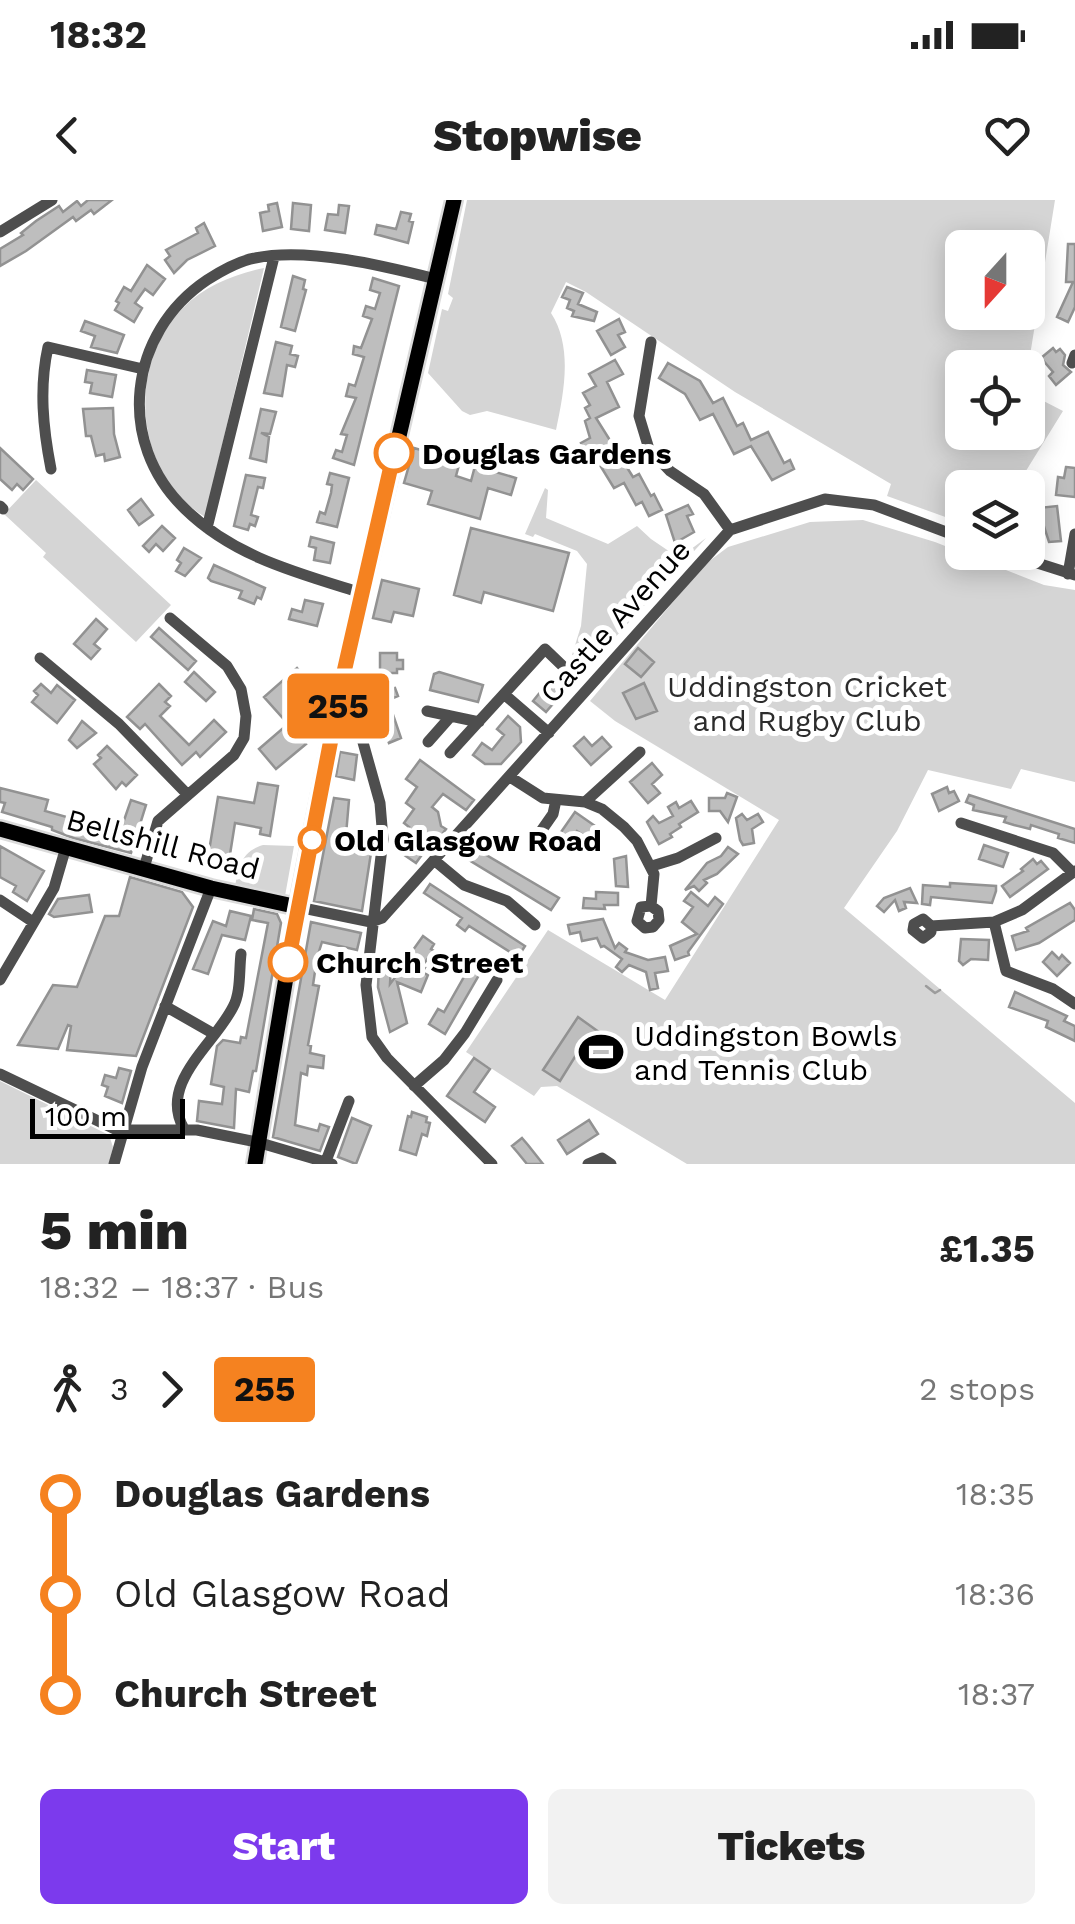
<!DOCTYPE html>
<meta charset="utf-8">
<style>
:root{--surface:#fff;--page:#f2f2f2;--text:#222;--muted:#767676;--accent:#7c3aed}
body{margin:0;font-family:"Work Sans",sans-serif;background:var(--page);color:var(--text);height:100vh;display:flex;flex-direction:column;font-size:38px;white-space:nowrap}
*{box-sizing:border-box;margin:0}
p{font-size:32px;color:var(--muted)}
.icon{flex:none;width:55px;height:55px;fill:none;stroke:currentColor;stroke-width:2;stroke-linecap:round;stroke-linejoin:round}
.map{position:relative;height:964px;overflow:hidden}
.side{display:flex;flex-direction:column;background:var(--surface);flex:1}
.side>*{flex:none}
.badge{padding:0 20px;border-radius:8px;font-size:35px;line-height:65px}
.needle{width:65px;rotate:201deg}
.buttons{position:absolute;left:945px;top:30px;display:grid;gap:20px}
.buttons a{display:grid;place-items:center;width:100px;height:100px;border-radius:15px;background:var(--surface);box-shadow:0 5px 25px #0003;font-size:50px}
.scale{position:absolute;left:30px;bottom:25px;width:155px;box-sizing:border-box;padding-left:10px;border:5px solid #000;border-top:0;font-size:28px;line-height:35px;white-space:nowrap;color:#000;-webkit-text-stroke:8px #fff;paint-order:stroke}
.map>.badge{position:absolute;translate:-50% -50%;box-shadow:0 0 0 5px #fff}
.legs{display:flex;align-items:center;gap:15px;height:110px;padding:0 40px;font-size:32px}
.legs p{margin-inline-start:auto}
.head{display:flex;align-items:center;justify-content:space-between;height:170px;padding:0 40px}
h1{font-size:55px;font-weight:800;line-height:75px}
.action{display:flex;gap:20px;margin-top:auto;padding:20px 40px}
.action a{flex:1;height:115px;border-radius:15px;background:var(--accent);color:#fff;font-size:40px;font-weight:800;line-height:115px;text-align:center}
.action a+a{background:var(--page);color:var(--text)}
ul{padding:0 40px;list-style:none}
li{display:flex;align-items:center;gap:35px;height:100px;font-size:38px}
li i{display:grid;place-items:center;width:15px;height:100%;margin:0 12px;background:currentColor}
li i::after{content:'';width:25px;height:25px;margin:-12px;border:8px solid;border-radius:50%;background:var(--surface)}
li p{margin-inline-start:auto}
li:first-child i{background:linear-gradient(#0000 50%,currentColor 0)}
li:last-child i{background:linear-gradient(currentColor 50%,#0000 0)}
.status{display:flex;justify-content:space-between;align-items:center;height:70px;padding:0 50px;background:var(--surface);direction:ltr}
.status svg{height:28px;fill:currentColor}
header{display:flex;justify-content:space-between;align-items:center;height:130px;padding:0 40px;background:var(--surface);font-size:45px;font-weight:800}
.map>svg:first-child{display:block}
.green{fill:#d5d5d5;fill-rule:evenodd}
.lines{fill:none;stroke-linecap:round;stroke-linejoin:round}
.stream{stroke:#9c9c9c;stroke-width:2.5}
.building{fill:#bebebe;stroke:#929292;stroke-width:2.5}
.major-casing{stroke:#dbdbdb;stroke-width:20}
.minor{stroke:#4e4e4e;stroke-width:11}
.major{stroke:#000;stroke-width:15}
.line-1-casing{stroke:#fff;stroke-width:22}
.line-1{stroke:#f58220;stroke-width:15}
.stop-1-dot{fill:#fff;stroke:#f58220;stroke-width:5}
.labels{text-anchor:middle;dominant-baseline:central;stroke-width:10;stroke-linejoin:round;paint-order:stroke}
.stop-label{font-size:30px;font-weight:bold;fill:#000;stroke:#fff;text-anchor:start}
.street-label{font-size:30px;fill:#000;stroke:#fff}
.park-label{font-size:30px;fill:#2c2c2c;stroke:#fff}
.poi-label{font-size:30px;fill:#000;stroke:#fff;text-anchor:start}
</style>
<div class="status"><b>18:32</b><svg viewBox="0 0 49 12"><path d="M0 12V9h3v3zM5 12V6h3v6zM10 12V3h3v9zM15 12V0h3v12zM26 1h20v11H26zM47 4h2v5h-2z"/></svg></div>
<header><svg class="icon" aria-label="back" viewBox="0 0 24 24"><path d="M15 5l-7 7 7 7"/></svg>Stopwise<svg class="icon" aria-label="heart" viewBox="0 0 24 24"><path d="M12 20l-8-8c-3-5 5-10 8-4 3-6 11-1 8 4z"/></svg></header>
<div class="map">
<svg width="1075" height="964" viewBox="0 0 1075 964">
<rect width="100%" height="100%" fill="#fff"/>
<path class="green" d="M 467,0 L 1055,0 L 1028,168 L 962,168 L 962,232 L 1028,232 L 1028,193 L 1063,211 L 1016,287 L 962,288 L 962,323 L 887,296 L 891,284 L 735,192 L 586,92 L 566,82 L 551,113 C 573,147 564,192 556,230 L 487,211 L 470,215 L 462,211 L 428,173 L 442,109 L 448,111 L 453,98 L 448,94 ZM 962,48 L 1028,48 L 1028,112 L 962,112 Z
M 264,68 L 205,317 C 135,274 125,167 183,108 C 204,86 235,74 264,68 Z
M 36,280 L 171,405 L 136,442 L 43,357 L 46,353 L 4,314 Z
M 545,288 L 548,290 L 546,318 L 608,344 L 637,326 L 651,339 L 679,358 L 706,338 L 589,466 L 572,455 L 581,426 L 587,364 L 577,351 L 535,334 L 533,337 L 525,334 Z
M 863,320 L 935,342 L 1044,385 L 1075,390 L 1075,582 L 1021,569 L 1011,589 L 928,570 L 897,631 L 844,708 L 1075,903 L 1075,964 L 687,964 L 557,886 L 541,887 L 534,896 L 466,852 L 548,730 L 665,800 L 779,620 L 615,521 L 590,501 L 704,365 L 728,347 L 810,322 Z
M 263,645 L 294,646 L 285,696 L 235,686 C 240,665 241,652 263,645 Z
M 0,881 L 109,935 L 113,947 L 109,964 L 0,964 Z"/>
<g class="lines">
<path class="stream" d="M 926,786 L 935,793 L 940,790"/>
</g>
<path class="building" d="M 88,0 L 112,0 L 94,14 L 91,10 L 76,21 L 73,17 L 26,51 L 0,66 L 0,49 L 23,35 L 21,33 L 36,21 L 59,6 L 63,12 L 77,1 L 81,6 Z
M 277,3 L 282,27 L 263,31 L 260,13 L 269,11 L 268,5 Z
M 293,3 L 311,5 L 309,31 L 291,29 Z
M 339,5 L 349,6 L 345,33 L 325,30 L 328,14 L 338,15 Z
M 401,12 L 411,14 L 409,21 L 413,22 L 408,43 L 375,34 L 377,25 L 396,29 Z
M 204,23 L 215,46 L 187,60 L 174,73 L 165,60 L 170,56 L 166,50 L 198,33 L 196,28 Z
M 1068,44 L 1075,44 L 1075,107 L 1068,122 L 1057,117 L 1073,82 L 1066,82 Z
M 147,65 L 165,79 L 153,95 L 145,89 L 135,103 L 142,108 L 134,122 L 115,110 L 119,103 L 116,101 L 124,87 L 131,91 Z
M 293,76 L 305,80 L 303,89 L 306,90 L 295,131 L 281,127 Z
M 373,78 L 399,86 L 354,265 L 333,258 L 336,250 L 342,252 L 347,235 L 341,234 L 356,198 L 346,196 L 349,184 L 355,186 L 364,157 L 353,154 L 354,146 L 361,148 L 372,119 L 363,116 L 366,106 L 375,109 L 380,93 L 370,90 Z
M 567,87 L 583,93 L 578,104 L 597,112 L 594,121 L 572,116 L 574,111 L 567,108 L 570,100 L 562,97 Z
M 619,119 L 625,132 L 618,135 L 625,147 L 611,155 L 597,131 Z
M 85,121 L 124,135 L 117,153 L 91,147 L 95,136 L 81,131 Z
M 276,142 L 292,146 L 290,154 L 298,156 L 295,167 L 287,165 L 282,196 L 264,193 Z
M 1053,148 L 1056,152 L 1060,149 L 1065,155 L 1063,165 L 1071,172 L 1056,185 L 1049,176 L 1053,172 L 1041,158 Z
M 615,160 L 623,174 L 607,182 L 619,207 L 596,218 L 633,277 L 639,274 L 651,296 L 654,294 L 662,310 L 649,316 L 642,302 L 636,305 L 624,283 L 614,288 L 595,257 L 590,260 L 581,243 L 590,238 L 585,221 L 590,218 L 585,208 L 590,205 L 583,193 L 596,186 L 589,174 Z
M 668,163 L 700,181 L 713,203 L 723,198 L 737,226 L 743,223 L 751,240 L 768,232 L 784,263 L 790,260 L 794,269 L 772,280 L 751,246 L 734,254 L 713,214 L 700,220 L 685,194 L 659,178 Z
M 87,170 L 116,175 L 112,197 L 90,193 L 92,183 L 85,182 Z
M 113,208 L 114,234 L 120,257 L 105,261 L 104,254 L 96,256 L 91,236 L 86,236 L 83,209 Z
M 261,209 L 276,212 L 270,234 L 261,233 L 269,237 L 266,262 L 250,258 Z
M 0,248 L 33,279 L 23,290 L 17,284 L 12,290 L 0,279 Z
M 414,248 L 460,261 L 456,276 L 471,281 L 475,266 L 516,278 L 511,295 L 488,288 L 480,319 L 428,304 L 432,291 L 404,283 Z
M 1066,267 L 1075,268 L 1075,297 L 1056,295 L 1058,277 L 1064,278 Z
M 330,273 L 349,278 L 337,327 L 317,322 L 320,312 L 325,314 L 331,293 L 332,285 L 327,284 Z
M 246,275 L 265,278 L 263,288 L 258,287 L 251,315 L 258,317 L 255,326 L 250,324 L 248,330 L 234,326 Z
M 141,299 L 153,315 L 139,325 L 128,310 Z
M 688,305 L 693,314 L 687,316 L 694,332 L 675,343 L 666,315 Z
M 1057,306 L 1061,341 L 1049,342 L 1038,308 Z
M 162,326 L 175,338 L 163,351 L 156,344 L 149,352 L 143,346 Z
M 471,328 L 569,353 L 553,411 L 484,392 L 481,403 L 454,395 Z
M 311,337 L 334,343 L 330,363 L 314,360 L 316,348 L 309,346 Z
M 184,348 L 201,358 L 185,376 L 176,371 L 181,363 L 177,360 Z
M 214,365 L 265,388 L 261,399 L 257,397 L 254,404 L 239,398 L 242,391 L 211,381 L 208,378 Z
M 382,380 L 419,389 L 413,416 L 394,412 L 391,422 L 373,418 Z
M 305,400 L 323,404 L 317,426 L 289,419 L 292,409 L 302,412 Z
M 96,419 L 107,429 L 94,444 L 100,449 L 91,459 L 74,444 Z
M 159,428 L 196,461 L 188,470 L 151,437 Z
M 638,448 L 654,462 L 641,477 L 625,464 Z
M 380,453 L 397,453 L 397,460 L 403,460 L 403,469 L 397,469 L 397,473 L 380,473 Z
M 297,468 L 315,489 L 293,509 L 308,527 L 298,535 L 306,544 L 276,569 L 259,549 L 288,524 L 264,497 Z
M 194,472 L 215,492 L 206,501 L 185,482 Z
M 439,472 L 483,485 L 478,502 L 430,490 L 434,474 Z
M 550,480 L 564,491 L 546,512 L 533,501 Z
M 644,483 L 657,511 L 636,519 L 623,493 Z
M 41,484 L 51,493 L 57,485 L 75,500 L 57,523 L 32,502 L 38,495 L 34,491 Z
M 159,484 L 171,496 L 165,502 L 170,506 L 160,516 L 189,545 L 214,520 L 226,532 L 200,557 L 196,552 L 182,565 L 145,524 L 140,529 L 127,517 Z
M 380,486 L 381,491 L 395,488 L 398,496 L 388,500 L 401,538 L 389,543 L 370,490 Z
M 508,516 L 520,527 L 521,542 L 501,564 L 485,564 L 473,555 L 482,543 L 492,550 L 504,535 L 497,529 Z
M 82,521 L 96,533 L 77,548 L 69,540 Z
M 584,537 L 592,546 L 602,537 L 611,547 L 591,565 L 574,546 Z
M 107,546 L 137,575 L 126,586 L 122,582 L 116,589 L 94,564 L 101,558 L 98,555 Z
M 340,552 L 357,555 L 354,580 L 336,576 Z
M 420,560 L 474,600 L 466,610 L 443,594 L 432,607 L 438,612 L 441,626 L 446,629 L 435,644 L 431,642 L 416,663 L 394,648 L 409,627 L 404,623 L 414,609 L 406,603 L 417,587 L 406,579 Z
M 652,563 L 662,575 L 652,584 L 660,593 L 648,603 L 630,582 Z
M 258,583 L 278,586 L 270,636 L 260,634 L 261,628 L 235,623 L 228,667 L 207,663 L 218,597 L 254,603 Z
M 947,587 L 949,593 L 954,591 L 959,601 L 939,611 L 932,594 Z
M 0,588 L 48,600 L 45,611 L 116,631 L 117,628 L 121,629 L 131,600 L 146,605 L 131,653 L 73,638 L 52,630 L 52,627 L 2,612 L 5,603 L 0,602 Z
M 727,593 L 737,597 L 728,622 L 720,611 L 709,611 L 709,598 L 725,598 Z
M 969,595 L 1075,629 L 1075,643 L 1058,638 L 1059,634 L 1031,625 L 1030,629 L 1014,625 L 1004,622 L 1006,617 L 973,610 L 974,605 L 966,602 Z
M 334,598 L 349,600 L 346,635 L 373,640 L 362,711 L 314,701 Z
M 691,601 L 698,612 L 679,624 L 681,627 L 670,634 L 672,637 L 659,644 L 647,622 L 653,616 L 659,623 L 673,616 L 668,607 L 676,602 L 679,608 Z
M 575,612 L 598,628 L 590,640 L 577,631 L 570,643 L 559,635 Z
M 742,614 L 747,620 L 758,614 L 763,622 L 752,629 L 754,643 L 743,645 L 740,640 L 736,618 Z
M 984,645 L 1008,653 L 1003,667 L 979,659 Z
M 0,646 L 44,671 L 27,701 L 13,692 L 16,686 L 0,677 Z
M 471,646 L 559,698 L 551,710 L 464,657 Z
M 728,647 L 738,654 L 717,674 L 704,680 L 707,683 L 699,691 L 694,686 L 685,690 L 707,663 L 721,656 Z
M 626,656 L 628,687 L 616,686 L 614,659 Z
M 1033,659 L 1037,664 L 1041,661 L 1048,669 L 1010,697 L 1002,686 L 1023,671 L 1021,669 Z
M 130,677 L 182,692 L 193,707 L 136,856 L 67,850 L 71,826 L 68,825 L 58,849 L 18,845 L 53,785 L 77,787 L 105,716 L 119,716 Z
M 950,683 L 996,686 L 996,691 L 992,703 L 931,697 L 930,705 L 922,704 L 923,685 L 950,687 Z
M 430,684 L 525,746 L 518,757 L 469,726 L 465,731 L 457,725 L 462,718 L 424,693 Z
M 910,688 L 917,703 L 904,702 L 906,708 L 899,711 L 895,700 L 884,712 L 877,706 L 884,698 Z
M 596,692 L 618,693 L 618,705 L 604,705 L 605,709 L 583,708 L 584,698 L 596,699 Z
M 691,692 L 708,706 L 715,697 L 723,704 L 688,752 L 689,755 L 675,760 L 670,746 L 697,734 L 682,722 L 693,707 L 684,701 Z
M 89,695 L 92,712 L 54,717 L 49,714 L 58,699 Z
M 1070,703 L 1075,710 L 1075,720 L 1039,743 L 1016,750 L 1012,736 L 1028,731 L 1026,728 Z
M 254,709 L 277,714 L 281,723 L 256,871 L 253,871 L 249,892 L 236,889 L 234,928 L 197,921 L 199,901 L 222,904 L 224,887 L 211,884 L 217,846 L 223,840 L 240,843 L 241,837 L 246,838 L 268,723 L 252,720 Z
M 230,711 L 251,716 L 245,740 L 222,735 L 208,774 L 193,769 L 213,721 L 226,726 Z
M 603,719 L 615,748 L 619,743 L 627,749 L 625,752 L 648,760 L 665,757 L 668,771 L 655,773 L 658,788 L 650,790 L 646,772 L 629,765 L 622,772 L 616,767 L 622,759 L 604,746 L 601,747 L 597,738 L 582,741 L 580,732 L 570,734 L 568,725 Z
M 311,722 L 361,733 L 357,750 L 322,742 L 317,758 L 313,785 L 319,786 L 308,845 L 311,846 L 310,853 L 324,856 L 323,868 L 308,866 L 307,875 L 301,873 L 295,925 L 318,931 L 320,924 L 329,927 L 320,951 L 273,937 Z
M 423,736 L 434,744 L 431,749 L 434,751 L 421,767 L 408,757 Z
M 961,739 L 989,740 L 988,760 L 971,759 L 963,765 L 959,761 Z
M 1052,752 L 1059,759 L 1062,755 L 1070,763 L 1057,776 L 1043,762 Z
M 473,761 L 483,768 L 445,834 L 429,824 L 438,809 L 444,812 Z
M 379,766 L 391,767 L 390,784 L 403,767 L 425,768 L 421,772 L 428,775 L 421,792 L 397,782 L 407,823 L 390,832 L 378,787 Z
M 1015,792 L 1067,816 L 1064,821 L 1075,826 L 1075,841 L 1046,827 L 1048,821 L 1009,807 Z
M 578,817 L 617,845 L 606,862 L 581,847 L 560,881 L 543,870 Z
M 474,858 L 490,869 L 474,892 L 495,907 L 485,922 L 447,896 Z
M 119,868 L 131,871 L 122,903 L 105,896 L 108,887 L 102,885 L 105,875 L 116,878 Z
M 412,912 L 427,917 L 426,922 L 430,923 L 427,936 L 422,934 L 416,955 L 400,950 L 408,916 L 411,917 Z
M 352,918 L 371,926 L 356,964 L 338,957 Z
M 589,920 L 598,934 L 567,954 L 558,940 Z
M 522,938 L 528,945 L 543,964 L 527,964 L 518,953 L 512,946 Z"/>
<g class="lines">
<g class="major-casing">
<path id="major" d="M 0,629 L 211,688 L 298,707
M 255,964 L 300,693 L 344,472 L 454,0"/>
</g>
<path class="minor" d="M 0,32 L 52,0
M 651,142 L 639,216 L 649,249 L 670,271 L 704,294 L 730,330
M 1072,163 L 1075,155
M 51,269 C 43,228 39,188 48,147 L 143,169
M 0,306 L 3,309
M 207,328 L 274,57
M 1003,352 L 1075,375
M 1068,374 L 1075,334
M 362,393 C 298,373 234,357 185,309 C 115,242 128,133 207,80 C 221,71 238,61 255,58 C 308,47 384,66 436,79
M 40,458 L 119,524 L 187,594
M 505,495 L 549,533
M 427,511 L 479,522
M 336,514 L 357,521 L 380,603 L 383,639 L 366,785 L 372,837 L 387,858 L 492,964
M 428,542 L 451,516
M 450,553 L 545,449 L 571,474
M 510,577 L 543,598 L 585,602 L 602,609 L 624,627 L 637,641 L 654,674 L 651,706 L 641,707 L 637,721 L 645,728 L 653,727 L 659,720 L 658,711 L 651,706
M 585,602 L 640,552
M 961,623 L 1053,653 L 1072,672
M 539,634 L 553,614 L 556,600
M 434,660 L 464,685 L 507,701 L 535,725
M 652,666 L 678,658 L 716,638
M 144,668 L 158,621 L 234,555 L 244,538 L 246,516 L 241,489 L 227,466 L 170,418
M 0,700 L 33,722
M 298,707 L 371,722 L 382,718 L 730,330 L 825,299 L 874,305 L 962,338
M 994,722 L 1006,771 L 1053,789 L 1075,804
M 931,726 L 931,732 L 923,738 L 913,730 L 914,724 L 923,719 L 931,726 L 994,722 L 1022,710 L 1075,671
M 0,780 L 54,688 L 66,647
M 165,806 L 214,834
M 0,874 L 117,930 L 197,930 L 257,942 L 332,964
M 414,886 L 444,860 L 465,833 L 497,780
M 184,929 C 158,883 214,845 233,807 C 241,793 239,770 241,754
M 326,961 L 349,901
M 114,964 L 142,867 L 211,688
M 588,964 L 602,958 L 611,964"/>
<use href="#major" class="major"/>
</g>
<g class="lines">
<g class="line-1-casing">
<path id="line-1" d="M 288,762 L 344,472 L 394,253"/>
</g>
<use href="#line-1" class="line-1"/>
</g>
<defs>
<g id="stadium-bare" transform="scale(3.45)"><path d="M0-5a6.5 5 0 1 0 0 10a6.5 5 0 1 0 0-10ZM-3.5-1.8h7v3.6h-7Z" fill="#000" stroke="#fff" stroke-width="2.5" paint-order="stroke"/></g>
</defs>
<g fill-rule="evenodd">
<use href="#stadium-bare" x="601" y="852"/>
</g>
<g class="stop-1-dot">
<circle cx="394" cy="253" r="18"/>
<circle cx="312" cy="640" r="12"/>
<circle cx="288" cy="762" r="18"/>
</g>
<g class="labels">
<g class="stop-label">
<text x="422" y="253">Douglas Gardens</text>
<text x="334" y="640">Old Glasgow Road</text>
<text x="316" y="762">Church Street</text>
</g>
<g class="street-label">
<text transform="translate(615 421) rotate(-48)">Castle Avenue</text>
<text transform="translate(163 644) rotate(15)">Bellshill Road</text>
</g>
<g class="park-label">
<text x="807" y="486">Uddingston Cricket<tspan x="807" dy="34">and Rugby Club</tspan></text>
</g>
<g class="poi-label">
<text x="634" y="835">Uddingston Bowls<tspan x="634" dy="34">and Tennis Club</tspan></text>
</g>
</g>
</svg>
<div class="buttons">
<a><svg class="needle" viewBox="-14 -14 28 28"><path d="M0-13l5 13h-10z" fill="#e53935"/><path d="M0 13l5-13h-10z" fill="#767676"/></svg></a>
<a><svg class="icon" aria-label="locate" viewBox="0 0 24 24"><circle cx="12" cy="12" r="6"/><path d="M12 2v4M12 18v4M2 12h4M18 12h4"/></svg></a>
<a><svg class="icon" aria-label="layers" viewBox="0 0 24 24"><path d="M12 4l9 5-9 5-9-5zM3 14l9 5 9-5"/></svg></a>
</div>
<div class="scale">100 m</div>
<b class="badge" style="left:338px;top:506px;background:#f58220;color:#111">255</b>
</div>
<section class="side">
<div class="head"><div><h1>5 min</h1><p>18:32 – 18:37 · Bus</p></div><b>£1.35</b></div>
<div class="legs"><svg class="icon" aria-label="walk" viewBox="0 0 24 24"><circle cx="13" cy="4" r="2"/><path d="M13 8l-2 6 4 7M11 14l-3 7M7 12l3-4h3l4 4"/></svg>3<svg class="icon" aria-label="forward" viewBox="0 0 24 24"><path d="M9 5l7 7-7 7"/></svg><b class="badge" style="background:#f58220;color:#111">255</b><p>2 stops</p></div>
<ul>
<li><i style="color:#f58220"></i><b>Douglas Gardens</b><p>18:35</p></li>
<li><i style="color:#f58220"></i><span>Old Glasgow Road</span><p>18:36</p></li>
<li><i style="color:#f58220"></i><b>Church Street</b><p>18:37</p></li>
</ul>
<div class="action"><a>Start</a><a>Tickets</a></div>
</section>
